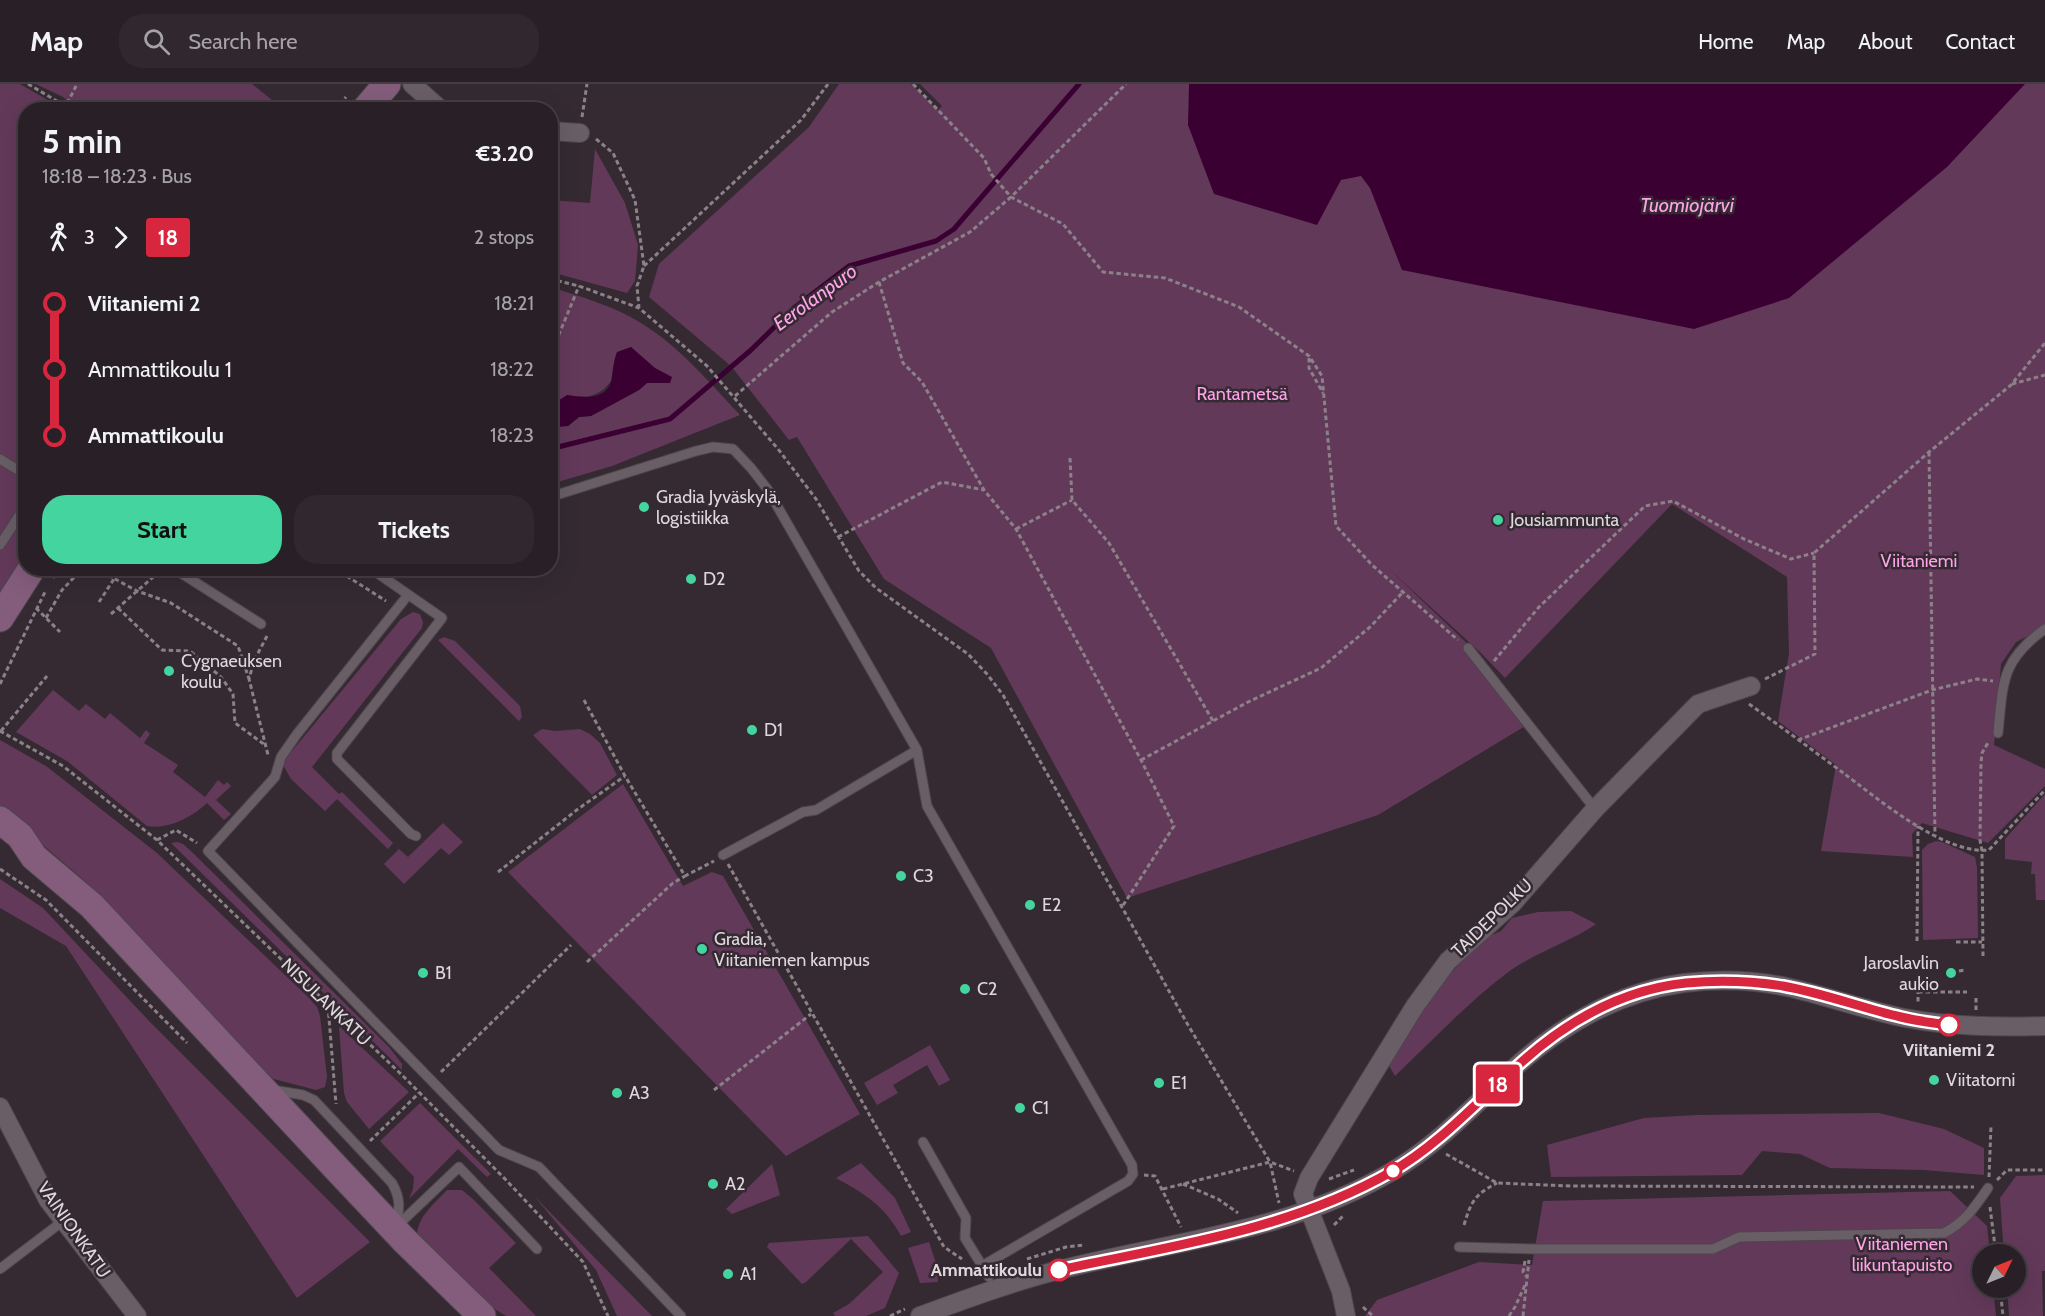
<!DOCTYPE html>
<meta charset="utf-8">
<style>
:root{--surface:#282026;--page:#30282e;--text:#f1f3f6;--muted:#a5a3a7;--line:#443e43;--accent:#44d49f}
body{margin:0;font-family:Cabin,sans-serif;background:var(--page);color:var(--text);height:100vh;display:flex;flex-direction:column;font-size:22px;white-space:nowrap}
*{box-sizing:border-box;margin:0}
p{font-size:20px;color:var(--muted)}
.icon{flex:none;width:33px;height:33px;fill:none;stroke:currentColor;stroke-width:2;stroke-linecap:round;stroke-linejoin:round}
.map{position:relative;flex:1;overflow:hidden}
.details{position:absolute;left:18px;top:18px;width:540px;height:474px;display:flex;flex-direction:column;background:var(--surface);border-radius:24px;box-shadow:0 6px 24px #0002,0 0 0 2px var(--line)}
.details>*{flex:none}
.badge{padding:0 12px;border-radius:4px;font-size:21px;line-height:39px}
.needle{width:39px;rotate:47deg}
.controls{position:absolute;left:1972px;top:1160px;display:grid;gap:12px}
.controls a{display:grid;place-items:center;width:54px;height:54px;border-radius:50%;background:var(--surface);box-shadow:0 6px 24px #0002,0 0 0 2px var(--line);font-size:30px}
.map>.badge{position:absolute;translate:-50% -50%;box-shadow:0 0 0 3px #fff}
.legs{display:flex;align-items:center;gap:9px;height:66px;padding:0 24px;font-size:20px}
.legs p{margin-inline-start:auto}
.headline{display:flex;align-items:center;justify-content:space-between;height:102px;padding:0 24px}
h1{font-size:33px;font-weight:800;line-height:45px}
.primary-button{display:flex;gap:12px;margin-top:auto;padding:12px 24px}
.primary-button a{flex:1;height:69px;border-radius:24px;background:var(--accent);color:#111;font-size:24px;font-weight:800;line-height:69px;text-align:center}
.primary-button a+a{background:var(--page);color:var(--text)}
ul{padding:0 24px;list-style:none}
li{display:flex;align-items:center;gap:21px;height:66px;font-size:22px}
li i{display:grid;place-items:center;width:9px;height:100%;margin:0 8px;background:currentColor}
li i::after{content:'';width:15px;height:15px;margin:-8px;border:4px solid;border-radius:50%;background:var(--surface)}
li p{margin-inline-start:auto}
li:first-child i{background:linear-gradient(#0000 50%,currentColor 0)}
li:last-child i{background:linear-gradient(currentColor 50%,#0000 0)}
header{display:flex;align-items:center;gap:36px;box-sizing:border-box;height:84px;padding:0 30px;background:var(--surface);border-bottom:2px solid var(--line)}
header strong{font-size:28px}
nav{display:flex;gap:33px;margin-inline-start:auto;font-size:21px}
.search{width:420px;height:54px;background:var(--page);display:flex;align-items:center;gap:15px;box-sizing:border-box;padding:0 21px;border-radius:24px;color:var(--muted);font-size:22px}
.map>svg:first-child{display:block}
.green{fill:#63395a}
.water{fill:#3a0032}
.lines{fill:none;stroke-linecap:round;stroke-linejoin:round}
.stream{stroke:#3a0032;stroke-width:5}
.lane-casing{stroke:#4e464d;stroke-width:11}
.street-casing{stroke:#4e464d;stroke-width:20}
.secondary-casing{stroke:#4e464d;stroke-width:29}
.path{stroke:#8b8289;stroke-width:3;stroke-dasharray:4.5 3;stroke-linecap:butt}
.lane{stroke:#695e66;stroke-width:9}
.street{stroke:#695e66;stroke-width:18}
.secondary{stroke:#845d7c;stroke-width:27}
.line-1-casing{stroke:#fff;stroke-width:14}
.line-1{stroke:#d7263d;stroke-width:9}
.poi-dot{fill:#44d49f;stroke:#352a32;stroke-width:2}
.stop-1-dot{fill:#fff;stroke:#d7263d;stroke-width:3}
.labels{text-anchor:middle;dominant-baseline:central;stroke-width:5;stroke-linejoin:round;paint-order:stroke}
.park-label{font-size:18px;fill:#fea2e9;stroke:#352a32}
.poi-label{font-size:18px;fill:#ded8dd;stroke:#352a32;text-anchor:start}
.street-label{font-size:18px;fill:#ded8dd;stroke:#352a32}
.stop-label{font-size:18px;font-weight:bold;fill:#ded8dd;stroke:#352a32}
.water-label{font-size:20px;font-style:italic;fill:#fea2ea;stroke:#352a32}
</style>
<header>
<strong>Map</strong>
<div class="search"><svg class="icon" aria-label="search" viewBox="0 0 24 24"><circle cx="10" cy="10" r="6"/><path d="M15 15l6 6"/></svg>Search here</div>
<nav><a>Home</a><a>Map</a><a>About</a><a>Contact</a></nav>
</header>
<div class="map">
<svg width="2045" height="1232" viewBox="0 0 2045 1232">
<rect width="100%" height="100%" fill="#352a32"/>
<path class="green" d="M 0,0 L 20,0 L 63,25 L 26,26 L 25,473 L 0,509 Z
M 36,0 L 252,0 L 283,25 L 76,25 L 63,13 Z
M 839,0 L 911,0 L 938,26 L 942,22 L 920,0 L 2045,0 L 2045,543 L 2016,558 L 2001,580 L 1994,661 L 2045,685 L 2045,702 L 1988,759 L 1922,739 L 1912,750 L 1913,773 L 1821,767 L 1836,681 L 1778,637 L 1789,569 L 1787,493 L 1672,420 L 1505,594 L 1481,569 L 1389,485 L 1471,563 L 1527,641 L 1378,731 L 1127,814 L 991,564 L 884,495 L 797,353 L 789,356 L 731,282 L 649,213 L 659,180 L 809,43 Z
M 595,65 L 625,119 L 638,161 L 635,197 L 627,209 L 551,188 L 551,116 L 590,119 Z
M 551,203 C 581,213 614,222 641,239 C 680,263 709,298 740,331 L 612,382 L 551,400 L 550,330 L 552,336 L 568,342 L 579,333 L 591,332 L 639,306 L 647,299 L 669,299 L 631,263 C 604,308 611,312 556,317 L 551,325 Z
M 413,528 L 420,530 L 423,538 L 422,544 L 312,683 L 339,710 L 342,708 L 393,759 L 388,765 L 337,715 L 325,727 L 291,695 L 283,681 L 287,673 L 401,535 Z
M 444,553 L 455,557 L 520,622 L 522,633 L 519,637 L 438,556 Z
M 53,606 L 79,627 L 86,620 L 105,635 L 110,629 L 140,654 L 146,646 L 150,650 L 144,659 L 178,681 L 173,688 L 205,713 L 218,696 L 224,701 L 227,698 L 231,702 L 216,716 L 231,730 L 224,736 L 207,719 C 192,733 168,746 147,742 L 67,677 L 16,648 Z
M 542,645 L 556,647 L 580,645 L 590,650 L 600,659 L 617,691 L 592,711 L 533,651 Z
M 0,656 L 46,682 L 157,769 L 307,912 L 317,923 L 320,932 L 327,993 L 325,1003 L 316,1006 L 270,994 L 202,923 L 134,846 L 86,798 L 0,724 Z
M 623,700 L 683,802 L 712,788 L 723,792 L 860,1030 L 786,1072 L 508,788 Z
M 2045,710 L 2045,816 L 2036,816 L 2035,790 L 2031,790 L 2032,778 L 2005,775 L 2005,755 Z
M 443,739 L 463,758 L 449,771 L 441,764 L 404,800 L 384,780 L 399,765 L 408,773 Z
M 1936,757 L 1942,758 L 1975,773 L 1977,784 L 1978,854 L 1923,856 L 1922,766 L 1928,760 Z
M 177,758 L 183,760 L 193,769 L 389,963 L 402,980 L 402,986 L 171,759 Z
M 0,795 L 43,824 L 149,937 L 370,1158 L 297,1214 L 66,862 L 0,824 Z
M 1571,827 L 1596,840 C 1570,858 1537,868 1511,886 C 1469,917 1433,956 1395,992 L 1388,980 L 1439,901 L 1485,854 L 1501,847 L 1512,834 L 1538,828 Z
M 339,942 L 409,1008 L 369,1045 L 347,1018 L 344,1009 Z
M 930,961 L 950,996 L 939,1002 L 927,981 L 893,1001 L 898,1009 L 877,1021 L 864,999 Z
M 420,1019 L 491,1090 L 487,1093 L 458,1065 L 409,1115 L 413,1105 L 414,1093 L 380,1057 Z
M 1879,1029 L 1944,1045 L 1984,1064 L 1984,1091 L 1924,1086 L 1830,1084 L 1800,1070 L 1762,1067 L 1742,1091 L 1551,1093 L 1547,1061 L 1644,1034 L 1697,1031 Z
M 861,1079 L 895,1114 L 911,1148 L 901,1152 C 885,1122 865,1110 836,1094 Z
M 772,1080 L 780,1111 L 732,1130 L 726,1125 Z
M 2045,1091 L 2045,1187 L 2042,1187 L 2043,1232 L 2009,1232 L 2007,1203 L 2016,1203 L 2016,1170 L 2004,1170 L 2000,1114 L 2016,1092 Z
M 447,1106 L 462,1106 L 474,1116 L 516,1159 L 489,1184 L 536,1232 L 506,1232 L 490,1222 L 417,1152 C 417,1133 435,1119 447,1106 Z
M 1950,1107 L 1987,1142 L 1990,1170 L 1983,1170 L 1983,1203 L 1993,1203 L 1996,1232 L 1365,1232 L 1377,1216 L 1479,1178 L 1532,1181 L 1543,1117 Z
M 534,1112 L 652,1232 L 617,1232 L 596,1186 Z
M 868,1152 L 899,1189 L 885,1224 L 866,1232 L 835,1232 L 833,1229 L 849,1220 L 883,1188 L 851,1155 L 806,1198 L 802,1200 L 767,1163 L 769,1159 Z
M 929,1158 L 936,1179 L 938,1198 L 920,1199 L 908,1164 Z"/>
<path class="water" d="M 1189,0 L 2025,0 L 1947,83 L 1789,214 L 1694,245 L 1402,186 L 1370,104 L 1361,92 L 1341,96 L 1317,141 L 1214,110 L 1188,41 Z
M 631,263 L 655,284 L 672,293 L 670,299 L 647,299 L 639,306 L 591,332 L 579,333 L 568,342 L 558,343 C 544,328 552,320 567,311 C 582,313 605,317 611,298 C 613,288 613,278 617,268 Z"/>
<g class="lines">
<path class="stream" d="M 550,365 L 670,335 L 751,266 L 794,224 L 849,182 L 936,157 L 954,145 L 1079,0"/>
<g class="lane-casing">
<path id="lane" d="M 0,375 L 26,391
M 550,413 L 696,367 L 713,363 L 733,365 L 751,384 L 768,406 L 917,666 L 927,722 L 1132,1081 L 1133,1090 L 1128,1097 L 982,1182
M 0,461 L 26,421
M 173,484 L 261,540
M 370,484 L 442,534 L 337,669 L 337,675 L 411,750 L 416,752
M 408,511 L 297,650 L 281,673 L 275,693 L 208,767 L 499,1066 L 539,1083 L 681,1232
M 1468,564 L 1595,725
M 1998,649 C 2003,599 2001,576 2045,545
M 723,771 L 803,728 L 816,726 L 917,666
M 273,1006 L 303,1011 L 314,1016 L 392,1099 C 401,1115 400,1125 395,1142
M 923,1058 L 966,1134 L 965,1154 L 989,1193
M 396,1143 L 459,1083 L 537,1165
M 1459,1163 L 1534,1165 L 1713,1165 L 1739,1153 L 1944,1149 C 1965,1138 1975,1123 1988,1104
M 0,1185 L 63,1137"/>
</g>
<g class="street-casing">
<path id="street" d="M 412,0 L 441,26
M 550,47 L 580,49
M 0,1023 L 48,1116 L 137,1232
M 920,1232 C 966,1215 1012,1198 1059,1186 C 1172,1157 1289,1148 1391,1088 C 1437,1061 1474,1022 1512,986 C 1561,941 1618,908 1684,899 C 1717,895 1754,896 1787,903 C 1827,912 1865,926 1905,934 C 1952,943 1998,943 2045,942
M 1346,1232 L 1341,1207 L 1303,1110 L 1309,1094 L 1415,922 L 1448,877 L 1513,819 L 1595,725 L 1698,620 L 1751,602"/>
</g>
<g class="secondary-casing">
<path id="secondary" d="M 365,26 L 387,0
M 0,534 L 32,484
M 0,736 L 20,752 L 34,773 L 92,822 L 338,1086 L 404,1156 L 482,1232"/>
</g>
<path class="path" d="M 28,0 L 72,26
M 913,0 L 984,74 L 991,90 L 1011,113 L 1063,140 L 1103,188 L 1165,194 L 1239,223 L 1309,272 L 1322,292 L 1336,442 L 1372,481 L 1458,556
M 64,26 L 77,0
M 335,26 L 346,13
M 582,33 L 587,0
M 596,55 L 613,69 L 635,116 L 644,182 L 637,202 L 639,224
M 644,182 L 801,36 L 828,0
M 550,195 L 579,202 L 639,224 L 707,282 L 778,365 L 816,415 L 859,487 L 876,504 L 968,570 L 987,590 L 1003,611 L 1188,941 L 1270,1078 L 1279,1119
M 879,198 L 903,279 L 922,298 L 984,406 L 1016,445 L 1141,676 L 1174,742 L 1122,823
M 550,272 L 579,202
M 1309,274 L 1309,284 L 1323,309
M 2012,300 L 2045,291
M 735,312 L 832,228 L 879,198 L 970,148 L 1011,113 L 1126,0
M 1929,368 L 1935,752
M 1070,374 L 1072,416 L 1109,459 L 1213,637
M 1016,445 L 1072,416
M 838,453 L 942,398 L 984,406
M 95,484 L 137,507 L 171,519 L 238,562 L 249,595
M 334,484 L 386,517
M 53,494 L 58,484
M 99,518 L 114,495
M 36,524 L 60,548
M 118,524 L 162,566 L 190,567 L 221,593 L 233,610 L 235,639 L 265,661
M 111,530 L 161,486
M 46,534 L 62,506 L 83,484
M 267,552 L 254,577 L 249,595 L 268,671
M 1494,577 L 1539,523 L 1645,422 L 1673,417 L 1744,455 L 1791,475 L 1814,469
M 1765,595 L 1815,570 L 1814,469 L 1929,368 L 2011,301 L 2045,259
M 0,600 L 45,508
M 584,616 L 625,692 L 685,792 L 714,777
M 1749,620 C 1780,642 1811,665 1842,688 C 1877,714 1944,771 1989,766 L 2045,706
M 0,647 L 63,682 L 157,756 L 405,994 L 506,1096 L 583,1178 L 608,1232
M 1,647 L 47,592
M 1798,656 L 1932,606 L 1977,595 L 1993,597
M 1141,676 L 1248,618 L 1321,584 L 1370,543 L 1403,508
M 157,756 L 176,746 L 197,759
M 728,780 L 944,1163 L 962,1175
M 0,785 L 46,816 L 187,959
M 498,788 L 578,725 L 625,692
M 1917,857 L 1918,742
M 1956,858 L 1982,858
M 1983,872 L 1982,767 L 1980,756 L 1981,679 L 1982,669 L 1989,657
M 587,878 L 673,799 L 685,792
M 1959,887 L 1965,886
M 1918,898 L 1918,919
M 1918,908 L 1967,908
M 1976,914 L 1976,926
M 328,922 L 336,1020
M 441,988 L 571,861
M 714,1006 L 811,930
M 370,1057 L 419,1009
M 1446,1070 L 1497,1099 L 1571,1102 L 1974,1103
M 1144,1091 L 1155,1092 L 1181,1143
M 1989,1093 L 1991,1042
M 1329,1095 L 1354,1086
M 1997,1096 L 2007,1086 L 2045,1086
M 1183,1100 L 1218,1115 L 1238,1129
M 1163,1105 L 1270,1078 L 1294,1087
M 1990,1123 L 1996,1170
M 1334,1141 L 1344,1131
M 1464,1141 C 1471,1118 1474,1111 1497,1099
M 1027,1175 L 1066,1163 L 1084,1161
M 1525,1177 L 1523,1188 L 1527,1193
M 2000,1203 L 2003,1232
M 1363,1223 L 1373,1232
M 890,1232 L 905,1225
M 1509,1232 L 1515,1223 L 1526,1199
M 1523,1232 L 1529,1176"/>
<use href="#lane" class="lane"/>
<use href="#street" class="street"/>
<use href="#secondary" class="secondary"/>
</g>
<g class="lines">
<g class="line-1-casing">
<path id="line-1" d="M 1059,1186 C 1172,1162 1289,1146 1391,1088 C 1438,1061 1474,1021 1514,985 C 1562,940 1619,906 1686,899 C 1718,896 1751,897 1783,902 C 1823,909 1862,924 1901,933 C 1917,937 1933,939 1949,941"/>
</g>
<use href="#line-1" class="line-1"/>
</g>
<g class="poi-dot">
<circle cx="644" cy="423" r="6"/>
<circle cx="1498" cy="436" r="6"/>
<circle cx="691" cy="495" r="6"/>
<circle cx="169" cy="587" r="6"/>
<circle cx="752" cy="646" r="6"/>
<circle cx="901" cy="792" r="6"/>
<circle cx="1030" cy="821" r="6"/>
<circle cx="702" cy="865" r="6"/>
<circle cx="423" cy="889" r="6"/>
<circle cx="1951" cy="889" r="6"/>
<circle cx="965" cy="905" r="6"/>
<circle cx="1934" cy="996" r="6"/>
<circle cx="1159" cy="999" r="6"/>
<circle cx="617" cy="1009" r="6"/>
<circle cx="1020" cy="1024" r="6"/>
<circle cx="713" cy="1100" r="6"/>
<circle cx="728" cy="1190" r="6"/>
</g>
<g class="stop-1-dot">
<circle cx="1949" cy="941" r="10"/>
<circle cx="1393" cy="1087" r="8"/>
<circle cx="1059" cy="1186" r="10"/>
</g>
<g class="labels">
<g class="park-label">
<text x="1242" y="310">Rantametsä</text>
<text x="1919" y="477">Viitaniemi</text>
<text x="1902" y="1160">Viitaniemen<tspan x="1902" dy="21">liikuntapuisto</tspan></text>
</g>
<g class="poi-label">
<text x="656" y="413">Gradia Jyväskylä,<tspan x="656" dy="21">logistiikka</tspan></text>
<text x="1510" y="436">Jousiammunta</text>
<text x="703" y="495">D2</text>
<text x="181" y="577">Cygnaeuksen<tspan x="181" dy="21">koulu</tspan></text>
<text x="764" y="646">D1</text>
<text x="913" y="792">C3</text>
<text x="1042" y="821">E2</text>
<text x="714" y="855">Gradia,<tspan x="714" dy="21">Viitaniemen kampus</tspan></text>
<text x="1939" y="879" text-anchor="end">Jaroslavlin<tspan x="1939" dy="21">aukio</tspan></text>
<text x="435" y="889">B1</text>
<text x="977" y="905">C2</text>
<text x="1946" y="996">Viitatorni</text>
<text x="1171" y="999">E1</text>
<text x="629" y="1009">A3</text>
<text x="1032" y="1024">C1</text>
<text x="725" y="1100">A2</text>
<text x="740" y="1190">A1</text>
</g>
<g class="street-label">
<text transform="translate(1492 834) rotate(-44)">TAIDEPOLKU</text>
<text transform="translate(326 918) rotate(44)">NISULANKATU</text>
<text transform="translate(74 1146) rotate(55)">VAINIONKATU</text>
</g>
<g class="stop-label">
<text x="1949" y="966">Viitaniemi 2</text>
<text x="1042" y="1186" text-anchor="end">Ammattikoulu</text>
</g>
<g class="water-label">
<text x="1687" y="121">Tuomiojärvi</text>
<text transform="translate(815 213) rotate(-36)">Eerolanpuro</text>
</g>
</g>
</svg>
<div class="controls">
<a><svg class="needle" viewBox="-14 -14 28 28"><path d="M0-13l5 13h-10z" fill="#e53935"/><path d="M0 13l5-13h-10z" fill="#a5a3a7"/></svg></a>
</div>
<b class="badge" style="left:1498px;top:1000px;background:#d7263d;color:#fff">18</b>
<section class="details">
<div class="headline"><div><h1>5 min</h1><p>18:18 – 18:23 · Bus</p></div><b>€3.20</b></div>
<div class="legs"><svg class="icon" aria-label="walk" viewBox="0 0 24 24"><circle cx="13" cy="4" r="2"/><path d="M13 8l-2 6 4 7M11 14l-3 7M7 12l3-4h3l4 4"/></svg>3<svg class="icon" aria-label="forward" viewBox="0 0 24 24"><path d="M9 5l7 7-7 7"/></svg><b class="badge" style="background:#d7263d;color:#fff">18</b><p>2 stops</p></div>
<ul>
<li><i style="color:#d7263d"></i><b>Viitaniemi 2</b><p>18:21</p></li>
<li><i style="color:#d7263d"></i><span>Ammattikoulu 1</span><p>18:22</p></li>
<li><i style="color:#d7263d"></i><b>Ammattikoulu</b><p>18:23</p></li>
</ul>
<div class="primary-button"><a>Start</a><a>Tickets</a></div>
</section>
</div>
